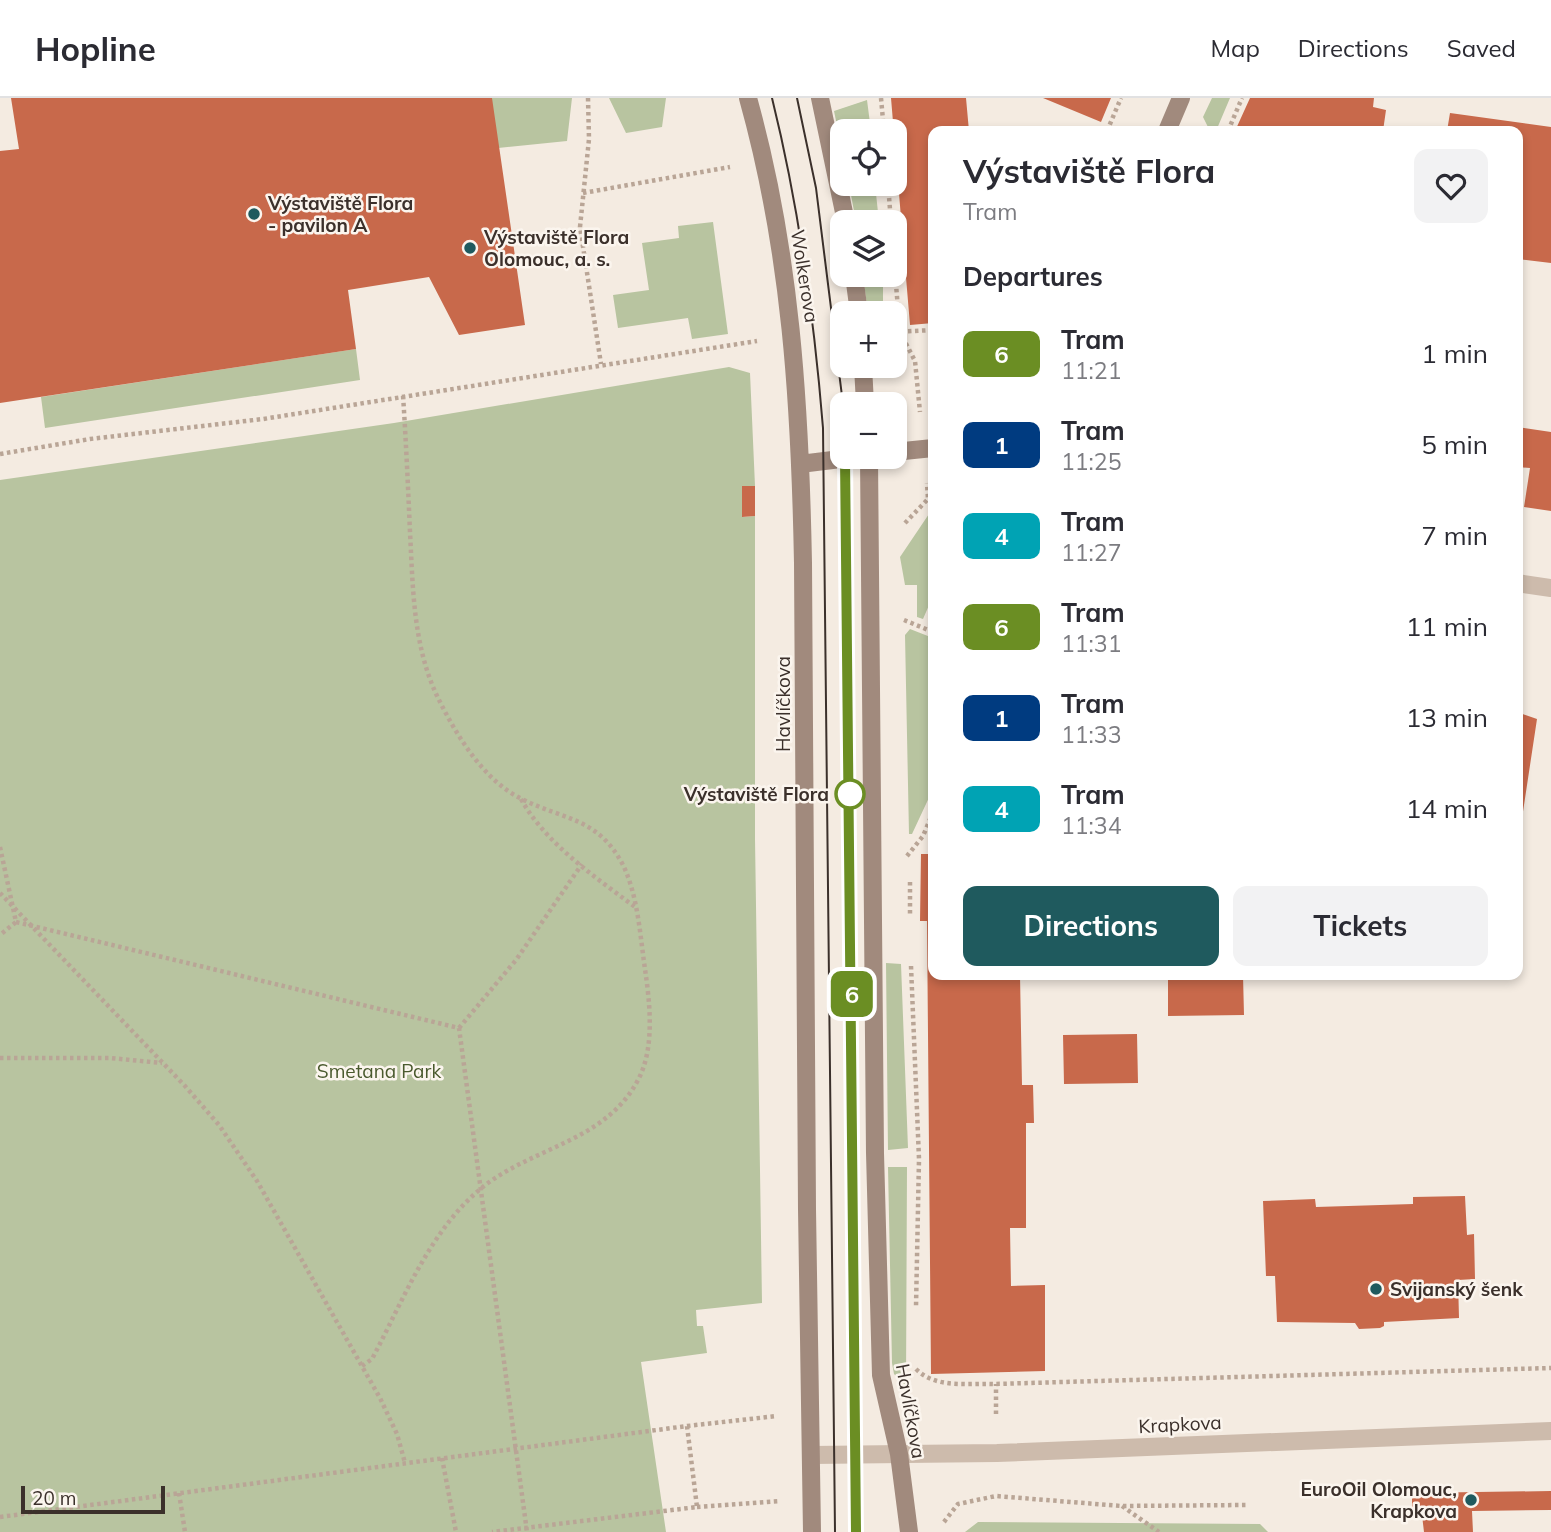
<!DOCTYPE html>
<meta charset="utf-8">
<style>
:root{--surface:#fff;--page:#f2f2f3;--text:#2b2b33;--muted:#7c7c81;--line:#e1e1e2;--accent:#1f5a5e}
body{margin:0;font-family:Mulish,sans-serif;background:var(--page);color:var(--text);height:100vh;display:flex;flex-direction:column;font-size:26px;white-space:nowrap}
*{box-sizing:border-box;margin:0}
p{font-size:23px;color:var(--muted)}
.icon{flex:none;width:38px;height:38px;fill:none;stroke:currentColor;stroke-width:2;stroke-linecap:round;stroke-linejoin:round}
.map{position:relative;flex:1;overflow:hidden}
.side{position:absolute;left:928px;top:28px;width:595px;height:854px;display:flex;flex-direction:column;background:var(--surface);border-radius:14px;box-shadow:0 4px 10px #0003}
.side>*{flex:none}
.badge{padding:0 14px;border-radius:10px;font-size:24px;line-height:46px}
.fabs{position:absolute;left:830px;top:21px;display:grid;gap:14px}
.fabs a{display:grid;place-items:center;width:77px;height:77px;border-radius:14px;background:var(--surface);box-shadow:0 4px 10px #0003;font-size:35px}
.scale{position:absolute;left:21px;bottom:18px;width:144px;box-sizing:border-box;padding-left:7px;border:4px solid #3b302b;border-top:0;font-size:19px;line-height:24px;white-space:nowrap;color:#3b302b;-webkit-text-stroke:5px #fbf5ee;paint-order:stroke}
.map>.badge{position:absolute;translate:-50% -50%;box-shadow:0 0 0 4px #fff}
h2{padding:0 35px;font-size:26px;line-height:63px}
.round{display:grid;place-items:center;flex:none;width:74px;height:74px;border-radius:14px;background:var(--page)}
.summary{display:flex;align-items:center;justify-content:space-between;height:119px;padding:0 35px}
h1{font-size:33px;font-weight:700;line-height:52px}
.primary-button{display:flex;gap:14px;margin-top:auto;padding:14px 35px}
.primary-button a{flex:1;height:80px;border-radius:14px;background:var(--accent);color:#fff;font-size:28px;font-weight:700;line-height:80px;text-align:center}
.primary-button a+a{background:var(--page);color:var(--text)}
ul{padding:0;list-style:none}
li{display:flex;align-items:center;gap:21px;height:91px;padding:0 35px}
li div{flex:1}
li b{display:block;font-size:26px}
li em{font-style:normal}
li .badge{min-width:77px;font-weight:700;text-align:center}
header{display:flex;align-items:center;gap:42px;box-sizing:border-box;height:98px;padding:0 35px;background:var(--surface);border-bottom:2px solid var(--line)}
header strong{font-size:33px}
nav{display:flex;gap:38px;margin-inline-start:auto;font-size:24px}
.map>svg:first-child{display:block}
.green{fill:#b8c4a0}
.building{fill:#c8694b}
.lines{fill:none;stroke-linecap:round;stroke-linejoin:round}
.path{stroke:#b9a596;stroke-width:4.5;stroke-dasharray:3.5 3.5;stroke-linecap:butt}
.street{stroke:#cdbbac;stroke-width:18}
.secondary{stroke:#a18a7d;stroke-width:18}
.tram{stroke:#3b302b;stroke-width:2}
.path-bridge{stroke:#b9a596;stroke-width:4.5;stroke-dasharray:3.5 3.5;stroke-linecap:butt}
.line-casing{stroke:#fff;stroke-width:16}
.line{stroke:#6b8e23;stroke-width:10}
.poi-dot{fill:#1f5a5e;stroke:#fbf5ee;stroke-width:2.5}
.stop-dot{fill:#fff;stroke:#6b8e23;stroke-width:3.5}
.labels{text-anchor:middle;dominant-baseline:central;stroke-width:5;stroke-linejoin:round;paint-order:stroke}
.poi-label{font-size:19px;font-weight:bold;fill:#3b302b;stroke:#fbf5ee;text-anchor:start}
.street-label{font-size:19px;fill:#3b302b;stroke:#fbf5ee}
.stop-label{font-size:19px;font-weight:bold;fill:#3b302b;stroke:#fbf5ee;text-anchor:end}
.park-label{font-size:19px;fill:#4a5a2e;stroke:#fbf5ee}
</style>
<header>
<strong>Hopline</strong>
<nav><a>Map</a><a>Directions</a><a>Saved</a></nav>
</header>
<div class="map">
<svg width="1551" height="1434" viewBox="0 0 1551 1434">
<rect width="100%" height="100%" fill="#f4ebe1"/>
<path class="green" d="M 491,0 L 572,0 L 567,43 L 498,50 Z
M 609,0 L 666,0 L 662,29 L 626,35 Z
M 1212,0 L 1230,0 L 1216,33 L 1210,33 L 1203,19 Z
M 867,2 L 871,33 L 842,33 L 842,52 L 834,13 Z
M 849,86 L 875,86 L 879,124 L 856,124 Z
M 713,124 L 728,236 L 692,241 L 688,220 L 618,230 L 613,197 L 649,192 L 642,145 L 679,140 L 678,128 Z
M 863,177 L 883,177 L 883,205 L 875,214 L 868,215 Z
M 356,251 L 360,282 L 45,330 L 41,299 Z
M 729,269 L 750,275 L 755,388 L 743,419 L 755,418 L 755,741 L 762,1205 L 696,1212 L 697,1228 L 703,1228 L 707,1255 L 641,1264 L 666,1434 L 0,1434 L 0,382 L 394,325 Z
M 933,410 L 933,498 L 923,521 L 917,519 L 917,487 L 905,487 L 900,459 Z
M 910,531 L 933,540 L 933,691 L 912,736 L 909,736 L 905,537 Z
M 886,865 L 901,866 L 908,1050 L 888,1052 Z
M 888,1069 L 907,1069 L 906,1288 L 894,1276 L 892,1265 Z
M 978,1424 L 1260,1426 L 1268,1434 L 965,1434 Z"/>
<path class="building" d="M 11,0 L 492,0 L 525,227 L 459,237 L 429,179 L 348,192 L 356,251 L 0,305 L 0,53 L 19,51 Z
M 891,0 L 966,0 L 969,33 L 933,33 L 933,225 L 910,227 Z
M 1043,0 L 1111,0 L 1101,24 Z
M 1250,0 L 1374,0 L 1373,9 L 1386,12 L 1383,33 L 1235,33 Z
M 1450,15 L 1551,29 L 1551,165 L 1517,161 L 1517,33 L 1447,33 Z
M 1517,329 L 1551,334 L 1551,413 L 1524,409 L 1530,370 L 1517,369 Z
M 742,388 L 755,388 L 755,418 L 742,419 Z
M 1517,614 L 1537,621 L 1519,740 L 1517,740 Z
M 921,756 L 933,756 L 933,877 L 1020,877 L 1022,987 L 1033,987 L 1034,1025 L 1026,1025 L 1026,1130 L 1010,1130 L 1011,1188 L 1045,1187 L 1045,1273 L 931,1276 L 927,823 L 920,823 Z
M 1168,877 L 1243,877 L 1244,917 L 1168,918 Z
M 1137,936 L 1138,985 L 1064,986 L 1063,937 Z
M 1465,1098 L 1467,1137 L 1474,1136 L 1475,1181 L 1458,1182 L 1459,1220 L 1384,1224 L 1384,1228 L 1380,1230 L 1359,1231 L 1355,1225 L 1277,1224 L 1275,1178 L 1266,1178 L 1263,1103 L 1315,1101 L 1316,1109 L 1413,1106 L 1413,1099 Z
M 1551,1393 L 1551,1412 L 1472,1413 L 1473,1434 L 1424,1434 L 1422,1417 L 1412,1416 L 1412,1395 Z"/>
<g class="lines">
<path class="path" d="M 588,0 L 589,41 L 580,129 L 601,266
M 881,0 L 884,33
M 1107,33 L 1121,0
M 1228,33 L 1242,0
M 888,86 L 891,124
M 583,95 L 730,69
M 894,163 L 900,234 L 915,263 L 920,314
M 894,234 L 933,232
M 0,356 L 90,341 L 263,321 L 757,243
M 905,425 L 928,401 L 927,385
M 904,522 L 933,534
M 521,701 C 546,746 594,778 635,809
M 907,758 L 923,738 L 933,714
M 910,784 L 910,818
M 0,795 L 185,988 L 219,1027 L 257,1083 L 380,1300 L 397,1336 L 405,1365
M 911,868 L 919,1061 L 916,1209
M 459,930 L 516,862 L 582,766
M 0,960 L 110,960 L 162,965
M 362,1268 L 372,1261 C 404,1201 430,1131 484,1088 C 534,1049 606,1043 638,982 C 655,950 650,906 645,871 C 640,837 638,798 623,767 C 598,719 563,722 522,701 C 484,683 457,638 439,602 C 413,550 413,491 410,434 C 408,388 406,343 403,297
M 916,1271 C 936,1291 967,1285 994,1286 L 1551,1270
M 996,1316 L 996,1286
M 687,1328 L 777,1318
M 442,1360 L 456,1434
M 179,1395 L 185,1434
M 1122,1408 L 1159,1434
M 697,1409 L 780,1403
M 0,1419 L 687,1328 L 697,1409 L 492,1434
M 944,1424 L 958,1406 L 996,1398 L 1121,1408 L 1247,1407"/>
<path class="street" d="M 1517,485 L 1551,490
M 811,1357 L 997,1355 L 1551,1333"/>
<path class="secondary" d="M 748,0 C 791,154 800,306 803,465 L 807,1111 L 812,1434
M 820,0 L 846,124
M 1167,33 L 1181,0
M 854,177 L 859,215
M 863,268 L 865,306
M 894,354 L 933,350
M 869,359 L 875,1055 L 881,1277 L 899,1356 L 909,1434
M 800,366 L 857,359"/>
<path class="tram" d="M 772,0 C 799,109 814,219 823,330 L 835,1434
M 797,0 L 816,90 L 843,306
M 845,359 L 856,1434"/>
<path class="path-bridge" d="M 0,749 L 16,824 L 0,837
M 16,824 L 459,930 L 527,1434"/>
</g>
<g class="lines">
<g class="line-casing">
<path id="line" d="M 845,359 L 856,1434"/>
</g>
<use href="#line" class="line"/>
</g>
<g class="poi-dot">
<circle cx="254" cy="116" r="7"/>
<circle cx="470" cy="150" r="7"/>
<circle cx="1376" cy="1191" r="7"/>
<circle cx="1471" cy="1402" r="7"/>
</g>
<circle class="stop-dot" cx="850" cy="696" r="14"/>
<g class="labels">
<g class="poi-label">
<text x="268" y="105">Výstaviště Flora<tspan x="268" dy="22">- pavilon A</tspan></text>
<text x="484" y="139">Výstaviště Flora<tspan x="484" dy="22">Olomouc, a. s.</tspan></text>
<text x="1390" y="1191">Svijanský šenk</text>
<text x="1457" y="1391" text-anchor="end">EuroOil Olomouc,<tspan x="1457" dy="22">Krapkova</tspan></text>
</g>
<g class="street-label">
<text transform="translate(805 178) rotate(81)">Wolkerova</text>
<text transform="translate(783 606) rotate(-90)">Havlíčkova</text>
<text transform="translate(911 1313) rotate(80)">Havlíčkova</text>
<text transform="translate(1180 1326) rotate(-3)">Krapkova</text>
</g>
<g class="stop-label">
<text x="829" y="696">Výstaviště Flora</text>
</g>
<g class="park-label">
<text x="379" y="973">Smetana Park</text>
</g>
</g>
</svg>
<div class="fabs">
<a><svg class="icon" aria-label="locate" viewBox="0 0 24 24"><circle cx="12" cy="12" r="6"/><path d="M12 2v4M12 18v4M2 12h4M18 12h4"/></svg></a>
<a><svg class="icon" aria-label="layers" viewBox="0 0 24 24"><path d="M12 4l9 5-9 5-9-5zM3 14l9 5 9-5"/></svg></a>
<a>+</a>
<a>−</a>
</div>
<div class="scale">20 m</div>
<b class="badge" style="left:852px;top:896px;background:#6b8e23;color:#fff">6</b>
<section class="side">
<div class="summary"><div><h1>Výstaviště Flora</h1><p>Tram</p></div><a class="round"><svg class="icon" aria-label="heart" viewBox="0 0 24 24"><path d="M12 20l-8-8c-3-5 5-10 8-4 3-6 11-1 8 4z"/></svg></a></div>
<h2>Departures</h2>
<ul>
<li><span class="badge" style="background:#6b8e23;color:#fff">6</span><div><b>Tram</b><p>11:21</p></div><em>1 min</em></li>
<li><span class="badge" style="background:#003b80;color:#fff">1</span><div><b>Tram</b><p>11:25</p></div><em>5 min</em></li>
<li><span class="badge" style="background:#00a3b4;color:#fff">4</span><div><b>Tram</b><p>11:27</p></div><em>7 min</em></li>
<li><span class="badge" style="background:#6b8e23;color:#fff">6</span><div><b>Tram</b><p>11:31</p></div><em>11 min</em></li>
<li><span class="badge" style="background:#003b80;color:#fff">1</span><div><b>Tram</b><p>11:33</p></div><em>13 min</em></li>
<li><span class="badge" style="background:#00a3b4;color:#fff">4</span><div><b>Tram</b><p>11:34</p></div><em>14 min</em></li>
</ul>
<div class="primary-button"><a>Directions</a><a>Tickets</a></div>
</section>
</div>
